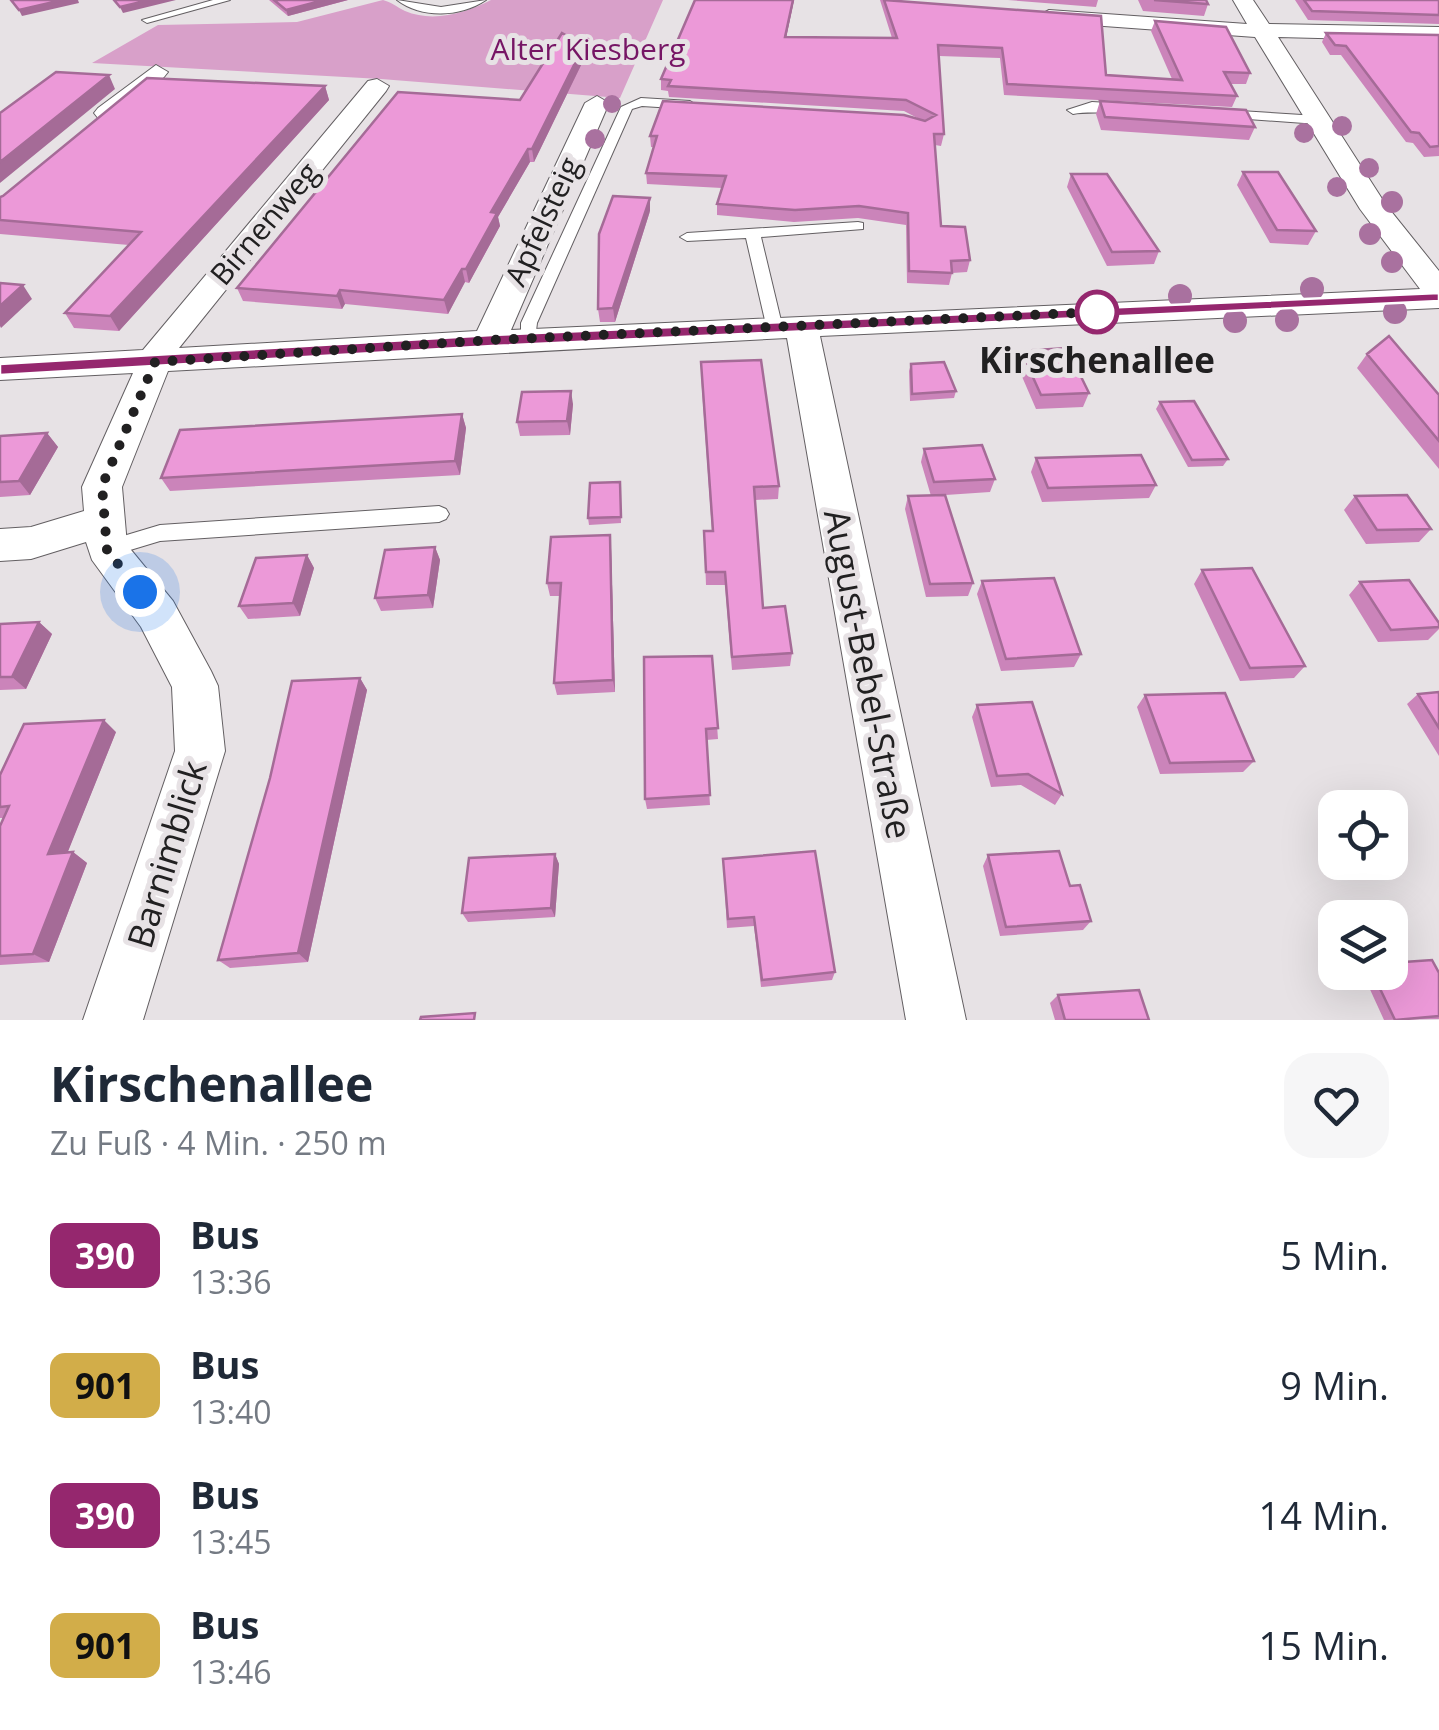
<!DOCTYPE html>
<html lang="de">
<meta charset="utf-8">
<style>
:root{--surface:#fff;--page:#f6f6f7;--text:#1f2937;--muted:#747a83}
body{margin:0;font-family:"Open Sans",sans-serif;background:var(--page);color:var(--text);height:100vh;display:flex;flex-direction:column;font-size:38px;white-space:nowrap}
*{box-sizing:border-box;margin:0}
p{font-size:32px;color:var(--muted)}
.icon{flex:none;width:55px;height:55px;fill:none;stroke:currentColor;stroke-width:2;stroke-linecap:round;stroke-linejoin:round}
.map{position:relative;height:1020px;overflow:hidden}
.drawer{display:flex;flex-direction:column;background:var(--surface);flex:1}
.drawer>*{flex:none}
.badge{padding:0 20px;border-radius:15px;font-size:35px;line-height:65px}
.buttons{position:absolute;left:1318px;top:790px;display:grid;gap:20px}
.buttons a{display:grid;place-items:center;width:90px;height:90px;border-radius:20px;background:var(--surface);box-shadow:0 10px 40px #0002;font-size:50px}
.you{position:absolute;width:50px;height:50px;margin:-25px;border:8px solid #fff;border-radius:50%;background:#1a73e8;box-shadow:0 0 0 15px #1a73e833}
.map>.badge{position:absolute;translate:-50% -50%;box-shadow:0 0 0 5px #fff}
.round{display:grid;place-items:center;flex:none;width:105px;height:105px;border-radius:30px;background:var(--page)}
.summary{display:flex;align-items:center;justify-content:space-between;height:170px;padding:0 50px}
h1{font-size:48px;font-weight:700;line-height:75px}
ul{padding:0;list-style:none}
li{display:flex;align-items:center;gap:30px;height:130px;padding:0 50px}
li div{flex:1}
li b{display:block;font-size:38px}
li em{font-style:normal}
li .badge{min-width:110px;font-weight:700;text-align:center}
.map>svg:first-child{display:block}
.green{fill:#d8a0c9}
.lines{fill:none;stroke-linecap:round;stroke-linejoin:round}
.lane-casing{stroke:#635f62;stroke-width:2}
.street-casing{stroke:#635f62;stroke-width:2}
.lane{fill:#fff;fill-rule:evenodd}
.street{fill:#fff;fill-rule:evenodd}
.tree{fill:#a9719f}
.wall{fill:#cb84ba}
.shaded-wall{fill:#a56b97}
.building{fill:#ec99d8;stroke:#a56b97;stroke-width:2.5}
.line{fill:#95276e;stroke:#fff;stroke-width:2.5}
.walk{stroke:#212021;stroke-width:10;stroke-dasharray:0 18}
.stop-dot{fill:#fff;stroke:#95276e;stroke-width:5}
.labels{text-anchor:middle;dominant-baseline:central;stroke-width:10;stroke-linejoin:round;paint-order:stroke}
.far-park-label{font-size:30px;fill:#761565;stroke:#e7e2e5}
.far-street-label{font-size:30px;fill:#212021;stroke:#e7e2e5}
.stop-label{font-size:35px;font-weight:bold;fill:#212021;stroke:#e7e2e5}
.street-label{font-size:35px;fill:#212021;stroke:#e7e2e5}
</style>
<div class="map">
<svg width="1439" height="1020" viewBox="0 0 1439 1020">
<rect width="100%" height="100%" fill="#e7e2e5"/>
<path class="green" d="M 383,0 C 391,2 397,7 405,11 C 433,23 466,13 491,0 L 663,0 L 620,98 L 381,79 L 92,63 L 158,25 L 297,22 Z"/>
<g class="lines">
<g class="lane-casing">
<path id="lane" d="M 213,0 L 230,0 L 147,23 L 142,20 Z
M 397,0 L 441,7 L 486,0 C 461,17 422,19 397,0 Z
M 641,98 L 690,101 L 696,105 L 690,109 L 642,106 L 632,109 L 537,323 L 535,339 L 527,344 L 521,343 L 521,323 L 621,107 Z
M 1092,102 L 1125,104 L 1131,108 C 1116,116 1091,110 1073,114 L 1067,110 Z
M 1224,110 L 1318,116 L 1324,120 L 1318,124 L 1220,117 L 1220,111 Z
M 858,222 L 863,223 L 863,229 L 761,237 L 783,329 L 775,334 L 767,329 L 746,238 L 687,241 L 680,237 L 687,233 Z
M 439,506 L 446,509 L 449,514 L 446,519 L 439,522 L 160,541 L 107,557 L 100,555 L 97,549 L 100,543 L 160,525 Z"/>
</g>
<g class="street-casing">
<path id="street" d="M 1233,0 L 1253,0 L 1269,24 L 1439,27 L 1439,41 L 1278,37 L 1386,205 L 1439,271 L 1439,308 L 820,336 L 966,1020 L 906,1020 L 787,338 L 168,371 L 122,487 L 127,545 L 173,601 L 211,671 L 218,686 L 225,751 L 143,1020 L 83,1020 L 175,751 L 172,687 L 141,627 L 92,560 L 86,542 L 31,559 L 0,561 L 0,529 L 31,527 L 84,511 L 82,487 L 133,373 L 0,380 L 0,358 L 143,350 L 368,81 L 377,79 L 389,86 L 386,91 L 179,348 L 477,331 L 585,103 L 597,96 L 609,103 L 511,330 L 1420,289 L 1360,209 L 1255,37 L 1049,22 L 1038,16 L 1049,10 L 1247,24 Z
M 156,65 L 168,72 L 164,77 L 116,118 L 98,118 L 94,113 L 98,108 Z"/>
</g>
<use href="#lane" class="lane"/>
<use href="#street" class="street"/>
</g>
<g class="tree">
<circle cx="612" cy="104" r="9"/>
<circle cx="1342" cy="126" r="10"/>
<circle cx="1304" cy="133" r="10"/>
<circle cx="595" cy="139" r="10"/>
<circle cx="1369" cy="168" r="10"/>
<circle cx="1337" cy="187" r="10"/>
<circle cx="1392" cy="202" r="11"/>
<circle cx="1370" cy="234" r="11"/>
<circle cx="1392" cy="262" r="11"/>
<circle cx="1312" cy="289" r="12"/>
<circle cx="1180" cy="296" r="12"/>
<circle cx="1395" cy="312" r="12"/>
<circle cx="1287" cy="320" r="12"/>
<circle cx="1235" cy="321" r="12"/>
</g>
<path class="wall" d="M 269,0 L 348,0 L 288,16 Z
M 794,0 L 786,37 L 892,38 L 880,0 L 900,0 L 1106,75 L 1172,79 L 1151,31 L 1155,21 L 1250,73 L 1246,84 L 1230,84 L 1237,96 L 1232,107 L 1004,95 L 1000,58 L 939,56 L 944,134 L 941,146 L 935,145 L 941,226 L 970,260 L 967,272 L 952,273 L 949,285 L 907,283 L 906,225 L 858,218 L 794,222 L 717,215 L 717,204 L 722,188 L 647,184 L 646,173 L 653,147 L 651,147 L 650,136 L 923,121 L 904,111 L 669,97 L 668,91 L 661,90 L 661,79 Z
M 1008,0 L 1098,0 L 1096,7 Z
M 1138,0 L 1206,0 L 1208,4 L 1204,16 L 1143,11 Z
M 1295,0 L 1439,0 L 1439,24 L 1308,20 Z
M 1326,33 L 1439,35 L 1439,156 L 1424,157 L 1413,143 L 1406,142 L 1341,55 L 1330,55 L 1322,42 Z
M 584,45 L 585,57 L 534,162 L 530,162 L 498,217 L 500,226 L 469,283 L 465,282 L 448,314 L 345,304 L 342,309 L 243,301 L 237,288 L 520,100 Z
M 325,86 L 329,100 L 119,331 L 74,328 L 65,313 L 129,245 L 0,234 L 0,197 Z
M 1100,101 L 1255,127 L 1249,140 L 1101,130 L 1096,114 Z
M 1243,172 L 1316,231 L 1308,245 L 1270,243 L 1237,185 Z
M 1071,174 L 1159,251 L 1154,264 L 1107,266 L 1067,187 Z
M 650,211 L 615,322 L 600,322 L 598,309 Z
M 1021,351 L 1089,393 L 1083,407 L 1036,409 L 1017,365 Z
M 1367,354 L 1439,395 L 1439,469 L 1357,368 Z
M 911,364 L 956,391 L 954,398 L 910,401 L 909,371 Z
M 701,376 L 779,486 L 778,499 L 755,500 L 763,608 L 792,653 L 790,666 L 732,670 L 725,585 L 706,585 L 704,531 L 712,531 Z
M 1160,402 L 1228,459 L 1223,466 L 1188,467 L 1156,409 Z
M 573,404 L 570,435 L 520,436 L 517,422 Z
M 462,414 L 466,428 L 460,475 L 170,491 L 161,478 Z
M 47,433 L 58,447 L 30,495 L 0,497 L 0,436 Z
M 924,449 L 995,479 L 990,492 L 931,496 L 921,462 Z
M 1036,458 L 1156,485 L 1149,498 L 1042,502 L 1031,472 Z
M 620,482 L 621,523 L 589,525 L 588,518 Z
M 908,496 L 973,583 L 968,596 L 926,597 L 905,509 Z
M 1355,496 L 1431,529 L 1419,542 L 1366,544 L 1344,510 Z
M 435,547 L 440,560 L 433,608 L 381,611 L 375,598 Z
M 611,548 L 615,692 L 557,695 L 554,683 L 560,596 L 550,596 L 547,583 Z
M 307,555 L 314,568 L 300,616 L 248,619 L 239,606 Z
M 1202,570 L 1305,666 L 1294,678 L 1240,681 L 1194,584 Z
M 982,581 L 1081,654 L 1074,667 L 1001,671 L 977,594 Z
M 1360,582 L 1439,623 L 1439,629 L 1428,640 L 1378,642 L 1349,595 Z
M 39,622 L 52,634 L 26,689 L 0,690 L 0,624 Z
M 712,656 L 718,739 L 706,740 L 710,805 L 647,809 L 645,799 Z
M 360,678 L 367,690 L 308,962 L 230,968 L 218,960 L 270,778 Z
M 1439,692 L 1439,756 L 1407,704 L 1418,694 Z
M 1145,695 L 1254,761 L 1243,772 L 1160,774 L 1137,707 Z
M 977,705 L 1062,794 L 1055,805 L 1021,785 L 991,787 L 972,717 Z
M 116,732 L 67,853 L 73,852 L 87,863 L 49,962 L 0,965 L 0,826 L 3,818 L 0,818 L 0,775 Z
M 555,854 L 559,864 L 555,917 L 468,922 L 462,913 Z
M 988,855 L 1091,921 L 1083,930 L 1000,936 L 983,866 Z
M 723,859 L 835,972 L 832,980 L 761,987 L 754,926 L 727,928 Z
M 1362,972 L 1439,973 L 1439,1019 L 1384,1020 Z
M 1058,995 L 1149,1020 L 1055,1020 L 1050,1003 Z"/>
<path class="shaded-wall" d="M 62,0 L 78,0 L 79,3 L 22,16 L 19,10 Z
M 149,0 L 176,0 L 123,13 L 120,7 Z
M 324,0 L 348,0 L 288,16 L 286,10 Z
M 793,0 L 794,0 L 784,48 L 785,37 Z
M 584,45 L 585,57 L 534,162 L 532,149 Z
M 109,75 L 115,89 L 0,183 L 0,162 Z
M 325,86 L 329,100 L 119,331 L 110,316 Z
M 528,149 L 530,162 L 498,217 L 500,226 L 469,283 L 466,269 L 491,212 Z
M 650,198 L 650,211 L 615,322 L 613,308 Z
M 462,269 L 465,282 L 448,314 L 444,300 Z
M 23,285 L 32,299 L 1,328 L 0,326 L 0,306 Z
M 340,290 L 345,304 L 342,309 L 337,296 Z
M 571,391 L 573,404 L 570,435 L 567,421 Z
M 462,414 L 466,428 L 460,475 L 455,461 Z
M 47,433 L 58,447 L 30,495 L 19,481 Z
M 610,535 L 611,548 L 615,692 L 613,680 Z
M 435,547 L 440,560 L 433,608 L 428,595 Z
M 307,555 L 314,568 L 300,616 L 293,603 Z
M 39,622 L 52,634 L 26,689 L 12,677 Z
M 360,678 L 367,690 L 308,962 L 298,953 Z
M 104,720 L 116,732 L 63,864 L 48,854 Z
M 73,852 L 87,863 L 49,962 L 33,954 Z
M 555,854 L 559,864 L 555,917 L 551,908 Z"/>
<path class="building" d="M 11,0 L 62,0 L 19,10 Z
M 114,0 L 149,0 L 120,7 Z
M 274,0 L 324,0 L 286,10 Z
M 695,0 L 793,0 L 785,37 L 897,38 L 884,0 L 1101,16 L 1106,75 L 1182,80 L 1155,21 L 1226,27 L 1250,73 L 1224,72 L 1237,96 L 1007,84 L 1002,48 L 938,45 L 944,134 L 934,134 L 941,226 L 965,227 L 970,260 L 951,261 L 952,273 L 909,271 L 908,213 L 859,206 L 795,210 L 717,204 L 726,176 L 646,173 L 657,136 L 650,136 L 663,101 L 904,115 L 925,121 L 936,115 L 906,100 L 668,86 L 671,80 L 661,79 Z
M 1154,0 L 1206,0 L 1208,4 Z
M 1304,0 L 1439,0 L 1439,15 L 1312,11 Z
M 562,33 L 584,45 L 532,149 L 528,149 L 491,212 L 497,213 L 466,269 L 462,269 L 444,300 L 340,290 L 337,296 L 237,288 L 398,92 L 520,100 Z
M 1326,33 L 1439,35 L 1439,146 L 1430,147 L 1419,133 L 1411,132 L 1346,46 L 1335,45 Z
M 56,72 L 109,75 L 0,162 L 0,113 Z
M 147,78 L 325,86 L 110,316 L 65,313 L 141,232 L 0,220 L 0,197 L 3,196 Z
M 1100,101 L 1246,110 L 1255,127 L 1105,117 Z
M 1243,172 L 1278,172 L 1316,231 L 1277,230 Z
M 1071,174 L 1107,174 L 1159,251 L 1112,252 Z
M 613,196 L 650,198 L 613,308 L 598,309 L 599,234 Z
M 0,283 L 23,285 L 0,306 Z
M 1389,336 L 1439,395 L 1439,441 L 1367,354 Z
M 1067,348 L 1089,393 L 1041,395 L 1021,351 Z
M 761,360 L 779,486 L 754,487 L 763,608 L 785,606 L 792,653 L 732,657 L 725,572 L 706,572 L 704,531 L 713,531 L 701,362 Z
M 944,362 L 956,391 L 912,394 L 911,364 Z
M 571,391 L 567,421 L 517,422 L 522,392 Z
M 1194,401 L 1228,459 L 1192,460 L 1160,402 Z
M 462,414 L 455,461 L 161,478 L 180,430 Z
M 47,433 L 19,481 L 0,482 L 0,436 Z
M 982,445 L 995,479 L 934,482 L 924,449 Z
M 1141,455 L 1156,485 L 1048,488 L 1036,458 Z
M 620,482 L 621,517 L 588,518 L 590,483 Z
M 945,495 L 973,583 L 930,584 L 908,496 Z
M 1407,495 L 1431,529 L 1377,530 L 1355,496 Z
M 610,535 L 613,680 L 554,683 L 561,583 L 547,583 L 551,537 Z
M 435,547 L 428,595 L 375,598 L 385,550 Z
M 307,555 L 293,603 L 239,606 L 256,558 Z
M 1252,568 L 1305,666 L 1250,668 L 1202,570 Z
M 1054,578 L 1081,654 L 1006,659 L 982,581 Z
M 1409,580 L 1439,623 L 1439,627 L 1391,630 L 1360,582 Z
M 39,622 L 12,677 L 0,677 L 0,624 Z
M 712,656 L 718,728 L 706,729 L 710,795 L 645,799 L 644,657 Z
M 360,678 L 298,953 L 218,960 L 270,778 L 292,681 Z
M 1439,692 L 1439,728 L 1418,694 Z
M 1225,693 L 1254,761 L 1170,763 L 1145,695 Z
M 1032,702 L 1062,794 L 1028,774 L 997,776 L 977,705 Z
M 104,720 L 48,854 L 73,852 L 33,954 L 0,956 L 0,826 L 9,806 L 0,807 L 0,775 L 24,724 Z
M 815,851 L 835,972 L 762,980 L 754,917 L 728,919 L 723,859 Z
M 1059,851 L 1070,886 L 1080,885 L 1091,921 L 1006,927 L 988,855 Z
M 555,854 L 551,908 L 462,913 L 469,858 Z
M 1432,960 L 1439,973 L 1439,1016 L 1395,1020 L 1372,972 L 1390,972 L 1390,963 Z
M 1139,990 L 1149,1020 L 1065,1020 L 1058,995 Z
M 475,1013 L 474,1020 L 420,1020 L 421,1017 Z"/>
<path class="line" d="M 1439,293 L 1439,301 L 492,346 L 0,375 L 0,364 L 492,335 Z"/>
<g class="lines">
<path class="walk" d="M 140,592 L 107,550 L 102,486 L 155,362 L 492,340 L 1097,312"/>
</g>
<circle class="stop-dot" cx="1097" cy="312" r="20"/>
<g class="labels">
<g class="far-park-label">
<text x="588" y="48">Alter Kiesberg</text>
</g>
<g class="far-street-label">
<text transform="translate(542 221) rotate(-65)">Apfelsteig</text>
<text transform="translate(264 223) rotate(-50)">Birnenweg</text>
</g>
<g class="stop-label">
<text x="1097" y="359">Kirschenallee</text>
</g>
<g class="street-label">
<text transform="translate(869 674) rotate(79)">August-Bebel-Straße</text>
<text transform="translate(166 854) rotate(-73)">Barnimblick</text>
</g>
</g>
</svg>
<div class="buttons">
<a><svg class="icon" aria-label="locate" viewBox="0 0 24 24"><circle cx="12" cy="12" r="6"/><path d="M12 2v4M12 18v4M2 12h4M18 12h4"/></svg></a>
<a><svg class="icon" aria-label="layers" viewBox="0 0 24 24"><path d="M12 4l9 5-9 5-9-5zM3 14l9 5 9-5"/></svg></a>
</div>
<div class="you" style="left:140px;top:592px"></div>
</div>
<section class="drawer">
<div class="summary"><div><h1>Kirschenallee</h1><p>Zu Fuß · 4 Min. · 250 m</p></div><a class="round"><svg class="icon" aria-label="heart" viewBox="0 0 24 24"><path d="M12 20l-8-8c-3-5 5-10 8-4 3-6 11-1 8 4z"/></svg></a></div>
<ul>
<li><span class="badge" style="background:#95276e;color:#fff">390</span><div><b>Bus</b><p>13:36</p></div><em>5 Min.</em></li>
<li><span class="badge" style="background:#d2ad49;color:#111">901</span><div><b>Bus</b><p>13:40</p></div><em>9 Min.</em></li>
<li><span class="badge" style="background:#95276e;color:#fff">390</span><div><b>Bus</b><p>13:45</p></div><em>14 Min.</em></li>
<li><span class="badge" style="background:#d2ad49;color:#111">901</span><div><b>Bus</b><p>13:46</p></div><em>15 Min.</em></li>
</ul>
</section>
